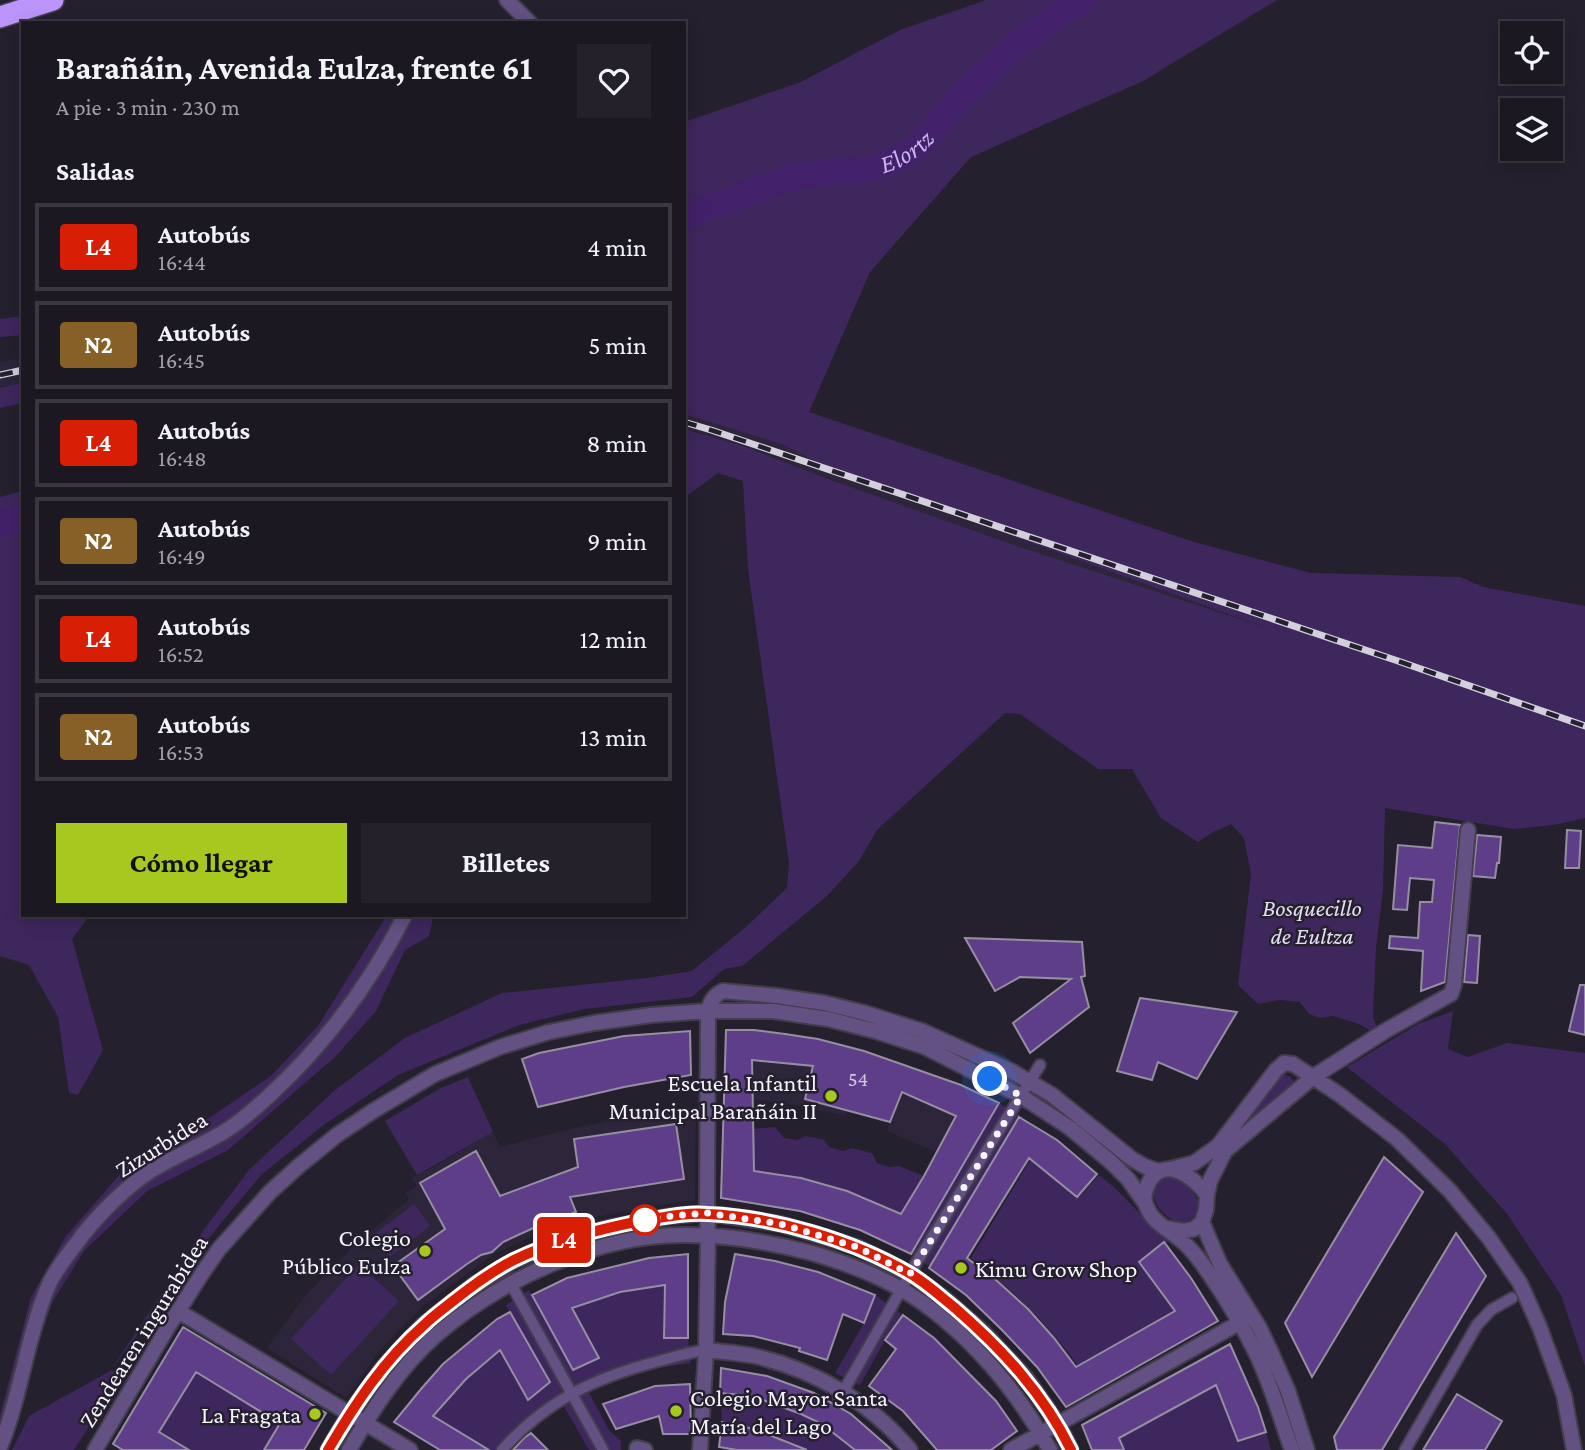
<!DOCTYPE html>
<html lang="es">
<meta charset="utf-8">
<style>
:root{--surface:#1c1822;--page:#25212a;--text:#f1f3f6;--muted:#a0a0a5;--line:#3a3740;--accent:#a7c81f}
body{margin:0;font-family:"Crimson Pro",serif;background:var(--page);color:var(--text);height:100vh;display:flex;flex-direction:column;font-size:26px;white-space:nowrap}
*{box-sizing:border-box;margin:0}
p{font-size:23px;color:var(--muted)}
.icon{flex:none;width:38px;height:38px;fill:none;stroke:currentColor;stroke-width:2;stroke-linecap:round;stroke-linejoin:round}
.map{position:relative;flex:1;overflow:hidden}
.panel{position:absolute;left:21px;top:21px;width:665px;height:896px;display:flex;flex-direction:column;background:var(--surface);border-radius:0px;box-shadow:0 4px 18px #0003,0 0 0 2px var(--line)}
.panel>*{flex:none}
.badge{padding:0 14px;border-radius:5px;font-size:24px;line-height:46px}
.fabs{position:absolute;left:1500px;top:21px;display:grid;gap:14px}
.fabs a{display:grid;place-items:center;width:63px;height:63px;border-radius:0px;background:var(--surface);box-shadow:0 4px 18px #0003,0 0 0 2px var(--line);font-size:35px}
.you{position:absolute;width:35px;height:35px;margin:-18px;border:5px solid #fff;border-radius:50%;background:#1a73e8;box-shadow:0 0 0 10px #1a73e833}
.map>.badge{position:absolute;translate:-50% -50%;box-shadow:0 0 0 4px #fff}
h2{padding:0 35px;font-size:26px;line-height:63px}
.round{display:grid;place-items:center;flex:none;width:74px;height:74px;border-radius:0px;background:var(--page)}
.summary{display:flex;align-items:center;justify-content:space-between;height:119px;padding:0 35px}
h1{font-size:33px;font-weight:700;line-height:52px}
.cta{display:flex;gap:14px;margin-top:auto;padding:14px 35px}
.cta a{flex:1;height:80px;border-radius:0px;background:var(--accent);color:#111;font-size:28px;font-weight:700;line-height:80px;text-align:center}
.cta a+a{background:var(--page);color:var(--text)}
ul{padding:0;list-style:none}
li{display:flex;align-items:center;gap:21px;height:88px;margin:0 14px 10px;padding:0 21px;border:4px solid var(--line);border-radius:0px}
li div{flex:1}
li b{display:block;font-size:26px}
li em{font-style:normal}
li .badge{min-width:77px;font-weight:700;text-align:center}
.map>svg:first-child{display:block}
.built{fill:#2d253a}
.green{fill:#3e275d}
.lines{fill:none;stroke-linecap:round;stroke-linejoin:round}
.river{stroke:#43216a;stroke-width:26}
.building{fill:#5e3e89;stroke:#958fa1;stroke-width:2;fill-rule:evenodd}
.pedestrian-casing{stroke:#423e4b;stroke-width:14}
.minor-casing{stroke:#423e4b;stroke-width:18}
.motorway-casing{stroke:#423e4b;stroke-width:24}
.pedestrian{stroke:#645183;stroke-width:10}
.minor{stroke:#645183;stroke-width:14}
.motorway{stroke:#bd95fa;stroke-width:21}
.rail-casing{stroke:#d4d0db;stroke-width:7}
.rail{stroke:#25202e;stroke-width:4.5;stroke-dasharray:13;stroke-linecap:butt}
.line-casing{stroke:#fff;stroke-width:16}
.line{stroke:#d81e05;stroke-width:10}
.walk{stroke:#f6f3fd;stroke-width:7;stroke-dasharray:0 12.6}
.poi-dot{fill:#a7c81f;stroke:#25202e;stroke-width:2.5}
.stop-dot{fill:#fff;stroke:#d81e05;stroke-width:3.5}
.labels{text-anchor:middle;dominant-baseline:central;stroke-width:5;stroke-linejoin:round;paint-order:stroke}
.number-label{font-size:21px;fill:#d0c6e0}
.park-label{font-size:24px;font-style:italic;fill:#e4ddf3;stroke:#25202e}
.poi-label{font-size:24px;fill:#f6f3fd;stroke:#25202e;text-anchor:end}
.street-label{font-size:24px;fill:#f6f3fd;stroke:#25202e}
.water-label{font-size:26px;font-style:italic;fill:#cab3f3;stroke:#25202e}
</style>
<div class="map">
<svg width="1585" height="1450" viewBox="0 0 1585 1450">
<rect width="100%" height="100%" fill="#25202e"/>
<path class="built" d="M 23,358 L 23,382 L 0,388 L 0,362 Z
M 684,414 L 765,439 L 1064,541 L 1585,739 L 1179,600 L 1023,548 L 831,480 L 743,446 L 684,429 Z
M 818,1039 L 864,1051 L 911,1066 L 902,1092 L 956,1116 L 937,1152 L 887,1131 L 890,1122 L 847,1110 L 845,1116 L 802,1106 L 753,1099 L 752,1060 L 812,1066 Z
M 696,1107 L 695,1201 L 686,1201 L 589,1218 L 535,1235 L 494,1254 L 422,1307 L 379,1351 L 346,1398 L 267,1348 L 305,1296 L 352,1248 L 409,1199 L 406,1193 L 417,1186 L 412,1178 L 444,1161 L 493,1132 L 500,1147 L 570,1129 L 652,1113 Z"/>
<path class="green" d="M 986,0 L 1277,0 L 1143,81 L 971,157 L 870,272 L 809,412 L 1194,542 L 1311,573 L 1460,577 L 1483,587 L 1585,606 L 1585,818 L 1554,825 L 1514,829 L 1385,808 L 1383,890 L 1376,947 L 1373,1017 L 1378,1029 L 1373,1032 L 1359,1024 L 1333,1016 L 1320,1018 L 1309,1014 L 1300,1002 L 1279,1000 L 1258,1004 L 1238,985 L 1251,874 L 1244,838 L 1231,824 L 1211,833 L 1198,842 L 1161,818 L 1132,769 L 1098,769 L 1020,714 L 1005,713 L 877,830 L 859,861 L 827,896 L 742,966 L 724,969 L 692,997 L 584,1009 L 519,1025 L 398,1075 L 325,1124 L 261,1175 L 212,1234 L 111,1370 L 205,1228 L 249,1170 L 335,1090 L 405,1038 L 502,993 L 647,978 L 692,971 L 747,926 L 787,888 L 789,863 L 748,569 L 743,481 L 718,473 L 684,498 L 684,429 L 743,446 L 831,480 L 1023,548 L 1267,628 L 838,473 L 784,445 L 684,414 L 684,122 L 801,82 L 900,30 Z
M 23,316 L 23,335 L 0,337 L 0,319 Z
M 23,382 L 23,403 L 0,408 L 0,388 Z
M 23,491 L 23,915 L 90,915 L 72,939 L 103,1050 L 78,1095 L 69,1093 L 58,1017 L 29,965 L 0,956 L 0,497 Z
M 387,915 L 432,915 L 433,918 L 429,936 L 405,950 L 376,1011 L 336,1056 L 228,1150 L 147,1191 L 84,1251 L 52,1303 L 17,1407 L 11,1439 L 3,1450 L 0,1450 L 0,1415 L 31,1297 L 66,1236 L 129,1164 L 211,1117 L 272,1075 L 318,1026 Z
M 1453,1011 L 1448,1049 L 1468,1057 L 1507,1043 L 1585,1053 L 1585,1366 L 1561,1295 L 1508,1215 L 1445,1144 L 1347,1067 L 1418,1024 Z
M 1278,1074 C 1286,1074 1290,1075 1294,1082 L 1293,1089 L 1230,1141 Z
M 468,1077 L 493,1132 L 417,1175 L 385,1121 L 441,1088 Z
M 999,1103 L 1023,1117 L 932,1268 L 911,1254 Z
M 775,1127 L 784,1138 L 797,1140 L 806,1136 L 824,1140 L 829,1147 L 843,1151 L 851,1148 L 872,1153 L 877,1163 L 889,1167 L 899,1166 L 924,1176 L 901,1214 L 847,1191 L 801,1178 L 754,1171 L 753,1129 Z
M 1032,1157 L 1080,1196 L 1099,1175 L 1114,1187 L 1168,1242 L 1143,1262 L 1179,1310 L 1079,1367 C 1047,1323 1014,1291 971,1258 Z
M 1169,1176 C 1183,1180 1193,1190 1200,1204 C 1188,1251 1126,1192 1169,1176 Z
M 414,1204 L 430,1226 L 390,1257 L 373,1235 Z
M 359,1264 L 399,1301 L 331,1375 L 291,1339 Z
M 665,1285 L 688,1338 L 691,1363 L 650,1369 L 587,1389 L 609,1430 L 621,1441 L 621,1450 L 589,1450 L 561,1401 L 504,1450 L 474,1450 L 478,1443 L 433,1416 L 466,1379 L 500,1350 L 528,1400 L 550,1383 L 506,1305 L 529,1290 L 573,1370 L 599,1358 L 572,1308 L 620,1292 Z
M 875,1295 L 903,1315 L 885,1340 L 860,1385 L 835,1373 L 864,1323 Z
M 112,1370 L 121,1376 L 74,1450 L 12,1450 L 29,1416 Z
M 193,1371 L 276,1421 L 275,1423 L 279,1425 L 264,1450 L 189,1450 L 159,1432 L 192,1378 Z
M 1216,1385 L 1266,1432 L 1271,1450 L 1124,1450 L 1119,1438 Z
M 720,1393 C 755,1397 789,1406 820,1423 C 832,1431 843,1441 855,1450 L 803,1450 L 787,1441 L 754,1429 L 722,1422 Z"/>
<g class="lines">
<g class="river">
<path id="s1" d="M 684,216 L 787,179 L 803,175 L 849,170 L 863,171 L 895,160 L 919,145 L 963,95 L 1015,46 L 1055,16 L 1084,0"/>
<path d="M 0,523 L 23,518"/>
</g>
</g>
<path class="building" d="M 1435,822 L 1460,825 L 1445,982 L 1421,991 L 1423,951 L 1389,948 L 1390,936 L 1418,938 L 1420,902 L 1432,902 L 1434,880 L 1410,878 L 1407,910 L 1393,909 L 1398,845 L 1432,848 Z
M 1567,830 L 1581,831 L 1579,868 L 1565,868 Z
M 1477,835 L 1501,837 L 1499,863 L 1497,863 L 1495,878 L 1473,876 Z
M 1468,935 L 1480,936 L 1477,983 L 1464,982 Z
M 965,938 L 1082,942 L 1085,976 L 1081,977 L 1089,1007 L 1030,1053 L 1013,1023 L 1071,979 L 1020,977 L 995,991 Z
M 1580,985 L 1585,985 L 1585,1035 L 1569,1031 Z
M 1140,998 L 1237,1012 L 1197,1079 L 1158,1062 L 1152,1080 L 1117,1071 Z
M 726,1030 L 754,1030 L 785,1034 L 818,1039 L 864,1051 L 961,1085 L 999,1103 L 911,1254 L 860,1230 L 800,1211 L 721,1198 ZM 752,1060 L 813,1066 L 805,1099 L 890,1122 L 902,1092 L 956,1116 L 924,1176 L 901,1214 L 847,1191 L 801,1178 L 754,1171 Z
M 690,1031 L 691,1075 L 624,1087 L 538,1107 L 522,1059 L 539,1053 L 624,1036 Z
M 1019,1117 L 1057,1140 L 1097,1174 L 1077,1197 L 1029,1158 L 967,1258 L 996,1280 L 1028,1309 L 1054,1338 L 1076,1367 L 1175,1311 L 1139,1262 L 1164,1242 L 1191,1278 L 1218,1321 L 1066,1407 L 1037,1367 L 1002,1330 L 966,1295 L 929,1268 Z
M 676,1124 L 684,1179 L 570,1197 L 576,1212 L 540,1225 L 503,1242 L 492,1252 L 481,1255 L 467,1264 L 418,1300 L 393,1266 L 445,1229 L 420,1183 L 476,1151 L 500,1196 L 578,1167 L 574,1139 Z
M 1384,1157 L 1423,1192 L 1312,1377 L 1285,1323 Z
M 1456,1233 L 1486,1276 L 1382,1450 L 1337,1450 L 1334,1437 Z
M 688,1254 L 688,1338 L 664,1338 L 665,1285 L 620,1292 L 572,1308 L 599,1358 L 573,1370 L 532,1295 L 567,1278 L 649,1258 Z
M 735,1254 L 775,1261 L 818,1272 L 875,1295 L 864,1323 L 843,1314 L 827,1360 L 799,1351 L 800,1348 L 753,1336 L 723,1334 L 725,1302 Z
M 510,1312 L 550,1382 L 528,1400 L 500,1350 L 466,1379 L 433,1416 L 489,1450 L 440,1450 L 394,1422 L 421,1389 L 443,1364 L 497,1319 Z
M 903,1315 L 934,1338 L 996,1401 L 1017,1431 L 991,1450 L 937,1450 L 903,1411 L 869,1386 L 896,1349 L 885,1340 Z
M 183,1327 L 326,1413 L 304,1450 L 264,1450 L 279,1425 L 275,1422 L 276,1421 L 196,1372 L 159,1432 L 189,1450 L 123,1450 L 113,1444 Z
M 1230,1344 L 1258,1407 L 1266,1432 L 1238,1441 L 1216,1385 L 1119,1438 L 1124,1450 L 1092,1450 L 1082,1425 Z
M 721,1368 L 767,1376 L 814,1393 L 851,1414 L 892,1450 L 855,1450 L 822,1424 L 801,1414 L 763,1400 L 742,1395 L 720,1393 Z
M 690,1384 L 691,1434 L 663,1434 L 659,1416 L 616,1429 L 603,1404 L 655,1386 Z
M 1457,1394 L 1502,1421 L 1485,1450 L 1423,1450 Z
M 722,1422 L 754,1429 L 807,1450 L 737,1450 L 719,1447 Z
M 531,1433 L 548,1450 L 513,1450 L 524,1438 Z"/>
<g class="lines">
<g class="pedestrian-casing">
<path id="pedestrian" d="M 511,1284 L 603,1450
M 839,1399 L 918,1260 L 1040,1065
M 502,1450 C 547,1400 594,1378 659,1361 C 674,1357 690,1352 706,1350
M 1405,1450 L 1477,1325 L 1491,1310 L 1512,1298"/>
</g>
<g class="minor-casing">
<path id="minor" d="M 507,0 L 530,23
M 1170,1169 L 1194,1163 L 1218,1146 L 1276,1070 L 1284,1063 L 1293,1064 L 1340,1095 L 1397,1139 L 1450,1191 L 1489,1238 L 1520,1283 L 1540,1328 L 1564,1395 L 1574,1450
M 1207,1195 C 1194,1176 1162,1154 1148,1184 C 1145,1191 1143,1197 1146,1205 C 1152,1223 1170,1230 1183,1242 C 1196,1253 1207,1270 1216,1284 C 1230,1305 1243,1327 1254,1349 C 1270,1380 1280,1417 1292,1450
M 1202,1222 L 1220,1264 L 1259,1327 L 1271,1352 L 1288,1391 L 1307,1450
M 1165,1228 L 1183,1231 L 1194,1229 L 1202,1222 L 1206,1210 L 1207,1195 L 1210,1181 L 1225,1151 L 1313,1077 L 1385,1031 L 1451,994 L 1454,985 L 1468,830
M 178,1311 L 410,1450
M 706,1350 C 722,1352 739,1353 754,1356 C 813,1369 872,1403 910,1450
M 0,1447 C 21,1396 26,1340 47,1289 C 53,1273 66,1257 76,1244 C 93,1220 119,1194 143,1176 C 169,1158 200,1147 227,1130 C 243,1120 258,1106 272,1093 C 327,1042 371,982 405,915
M 637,1448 L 645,1450
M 95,1450 L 168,1327 L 201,1275 L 219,1249 L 270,1192 L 300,1165 L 337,1135 L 373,1111 L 435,1074 L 500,1047 L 549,1032 L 594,1023 L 651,1015 L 708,1011 L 773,1011 L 828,1019 L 875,1031 L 925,1047 L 1021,1096 L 1070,1128 L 1111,1162 L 1128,1179 L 1145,1203
M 328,1450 L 350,1413 L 382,1369 L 423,1325 L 474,1285 L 513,1261 L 559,1241 L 612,1227 L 671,1216 L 707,1213 L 781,1224 L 857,1247 L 910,1274 L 945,1299 L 983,1332 L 1026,1378 L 1058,1424 L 1071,1450
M 349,1450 C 373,1409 399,1368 435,1336 C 500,1279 599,1234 686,1235 C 729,1235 770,1242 812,1253 C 856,1266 899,1283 935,1312 C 982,1349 1021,1398 1050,1450
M 700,1450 L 706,1350 L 708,1235 L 707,1202 L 708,1011 C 710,1002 714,995 723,991 L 777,996 L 824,1003 L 865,1013 L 922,1031 L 1013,1072 L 1052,1095 L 1132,1159 L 1146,1167 L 1158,1171
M 1011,1450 L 1239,1323"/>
</g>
<g class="motorway-casing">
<path id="motorway" d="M 0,17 L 53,0"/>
</g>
<use href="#pedestrian" class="pedestrian"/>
<use href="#minor" class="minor"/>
<use href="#motorway" class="motorway"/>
<g class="rail-casing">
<path id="rail" d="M 0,375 L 23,370
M 684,422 L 711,430 L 1398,661 L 1585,726"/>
</g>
<use href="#rail" class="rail"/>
</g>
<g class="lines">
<g class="line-casing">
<path id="line" d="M 328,1450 C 355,1404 384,1360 424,1325 C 433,1316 443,1309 453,1301 C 472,1286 492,1271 514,1260 C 555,1240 600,1229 645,1220 C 665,1217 687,1212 708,1214 C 774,1217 852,1240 909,1273 C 925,1282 940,1296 955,1308 C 1002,1349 1044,1394 1071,1450"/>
</g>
<use href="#line" class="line"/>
<path class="walk" d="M 645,1220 L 671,1216 L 707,1213 L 781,1224 L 857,1247 L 910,1274 L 1021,1096 L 990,1079"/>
</g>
<g class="poi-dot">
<circle cx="831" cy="1096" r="7"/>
<circle cx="425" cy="1251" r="7"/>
<circle cx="961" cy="1268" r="7"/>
<circle cx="676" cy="1411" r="7"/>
<circle cx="315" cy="1414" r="7"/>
</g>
<circle class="stop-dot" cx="645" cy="1220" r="14"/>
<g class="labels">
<g class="number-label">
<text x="858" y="1079">54</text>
</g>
<g class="park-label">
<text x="1312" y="907">Bosquecillo<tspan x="1312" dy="28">de Eultza</tspan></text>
</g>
<g class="poi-label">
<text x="817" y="1082">Escuela Infantil<tspan x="817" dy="28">Municipal Barañáin II</tspan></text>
<text x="411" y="1237">Colegio<tspan x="411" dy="28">Público Eulza</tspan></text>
<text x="975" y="1268" text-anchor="start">Kimu Grow Shop</text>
<text x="690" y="1397" text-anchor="start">Colegio Mayor Santa<tspan x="690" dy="28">María del Lago</tspan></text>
<text x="301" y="1414">La Fragata</text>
</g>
<g class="street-label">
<text transform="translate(161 1144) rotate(-32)">Zizurbidea</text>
<text transform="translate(143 1331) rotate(-58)">Zendearen ingurabidea</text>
</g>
<g class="water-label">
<text stroke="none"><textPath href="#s1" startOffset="234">Elortz</textPath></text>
</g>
</g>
</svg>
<div class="fabs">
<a><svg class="icon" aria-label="locate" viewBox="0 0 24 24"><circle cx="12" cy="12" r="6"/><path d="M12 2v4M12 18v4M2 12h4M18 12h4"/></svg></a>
<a><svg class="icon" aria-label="layers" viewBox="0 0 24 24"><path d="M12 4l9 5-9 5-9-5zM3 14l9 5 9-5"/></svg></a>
</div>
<div class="you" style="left:990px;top:1079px"></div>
<b class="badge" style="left:564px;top:1240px;background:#d81e05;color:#fff">L4</b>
<section class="panel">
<div class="summary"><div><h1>Barañáin, Avenida Eulza, frente 61</h1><p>A pie · 3 min · 230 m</p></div><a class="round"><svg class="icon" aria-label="heart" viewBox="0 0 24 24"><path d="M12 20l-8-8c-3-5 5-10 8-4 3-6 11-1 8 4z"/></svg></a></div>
<h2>Salidas</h2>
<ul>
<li><span class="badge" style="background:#d81e05;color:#fff">L4</span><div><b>Autobús</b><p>16:44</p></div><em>4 min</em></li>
<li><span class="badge" style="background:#876028;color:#fff">N2</span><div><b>Autobús</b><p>16:45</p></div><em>5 min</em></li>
<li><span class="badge" style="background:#d81e05;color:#fff">L4</span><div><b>Autobús</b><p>16:48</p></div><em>8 min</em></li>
<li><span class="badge" style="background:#876028;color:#fff">N2</span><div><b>Autobús</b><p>16:49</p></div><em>9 min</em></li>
<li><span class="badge" style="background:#d81e05;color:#fff">L4</span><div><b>Autobús</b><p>16:52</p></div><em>12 min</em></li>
<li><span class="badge" style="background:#876028;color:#fff">N2</span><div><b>Autobús</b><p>16:53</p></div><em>13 min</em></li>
</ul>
<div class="cta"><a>Cómo llegar</a><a>Billetes</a></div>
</section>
</div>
